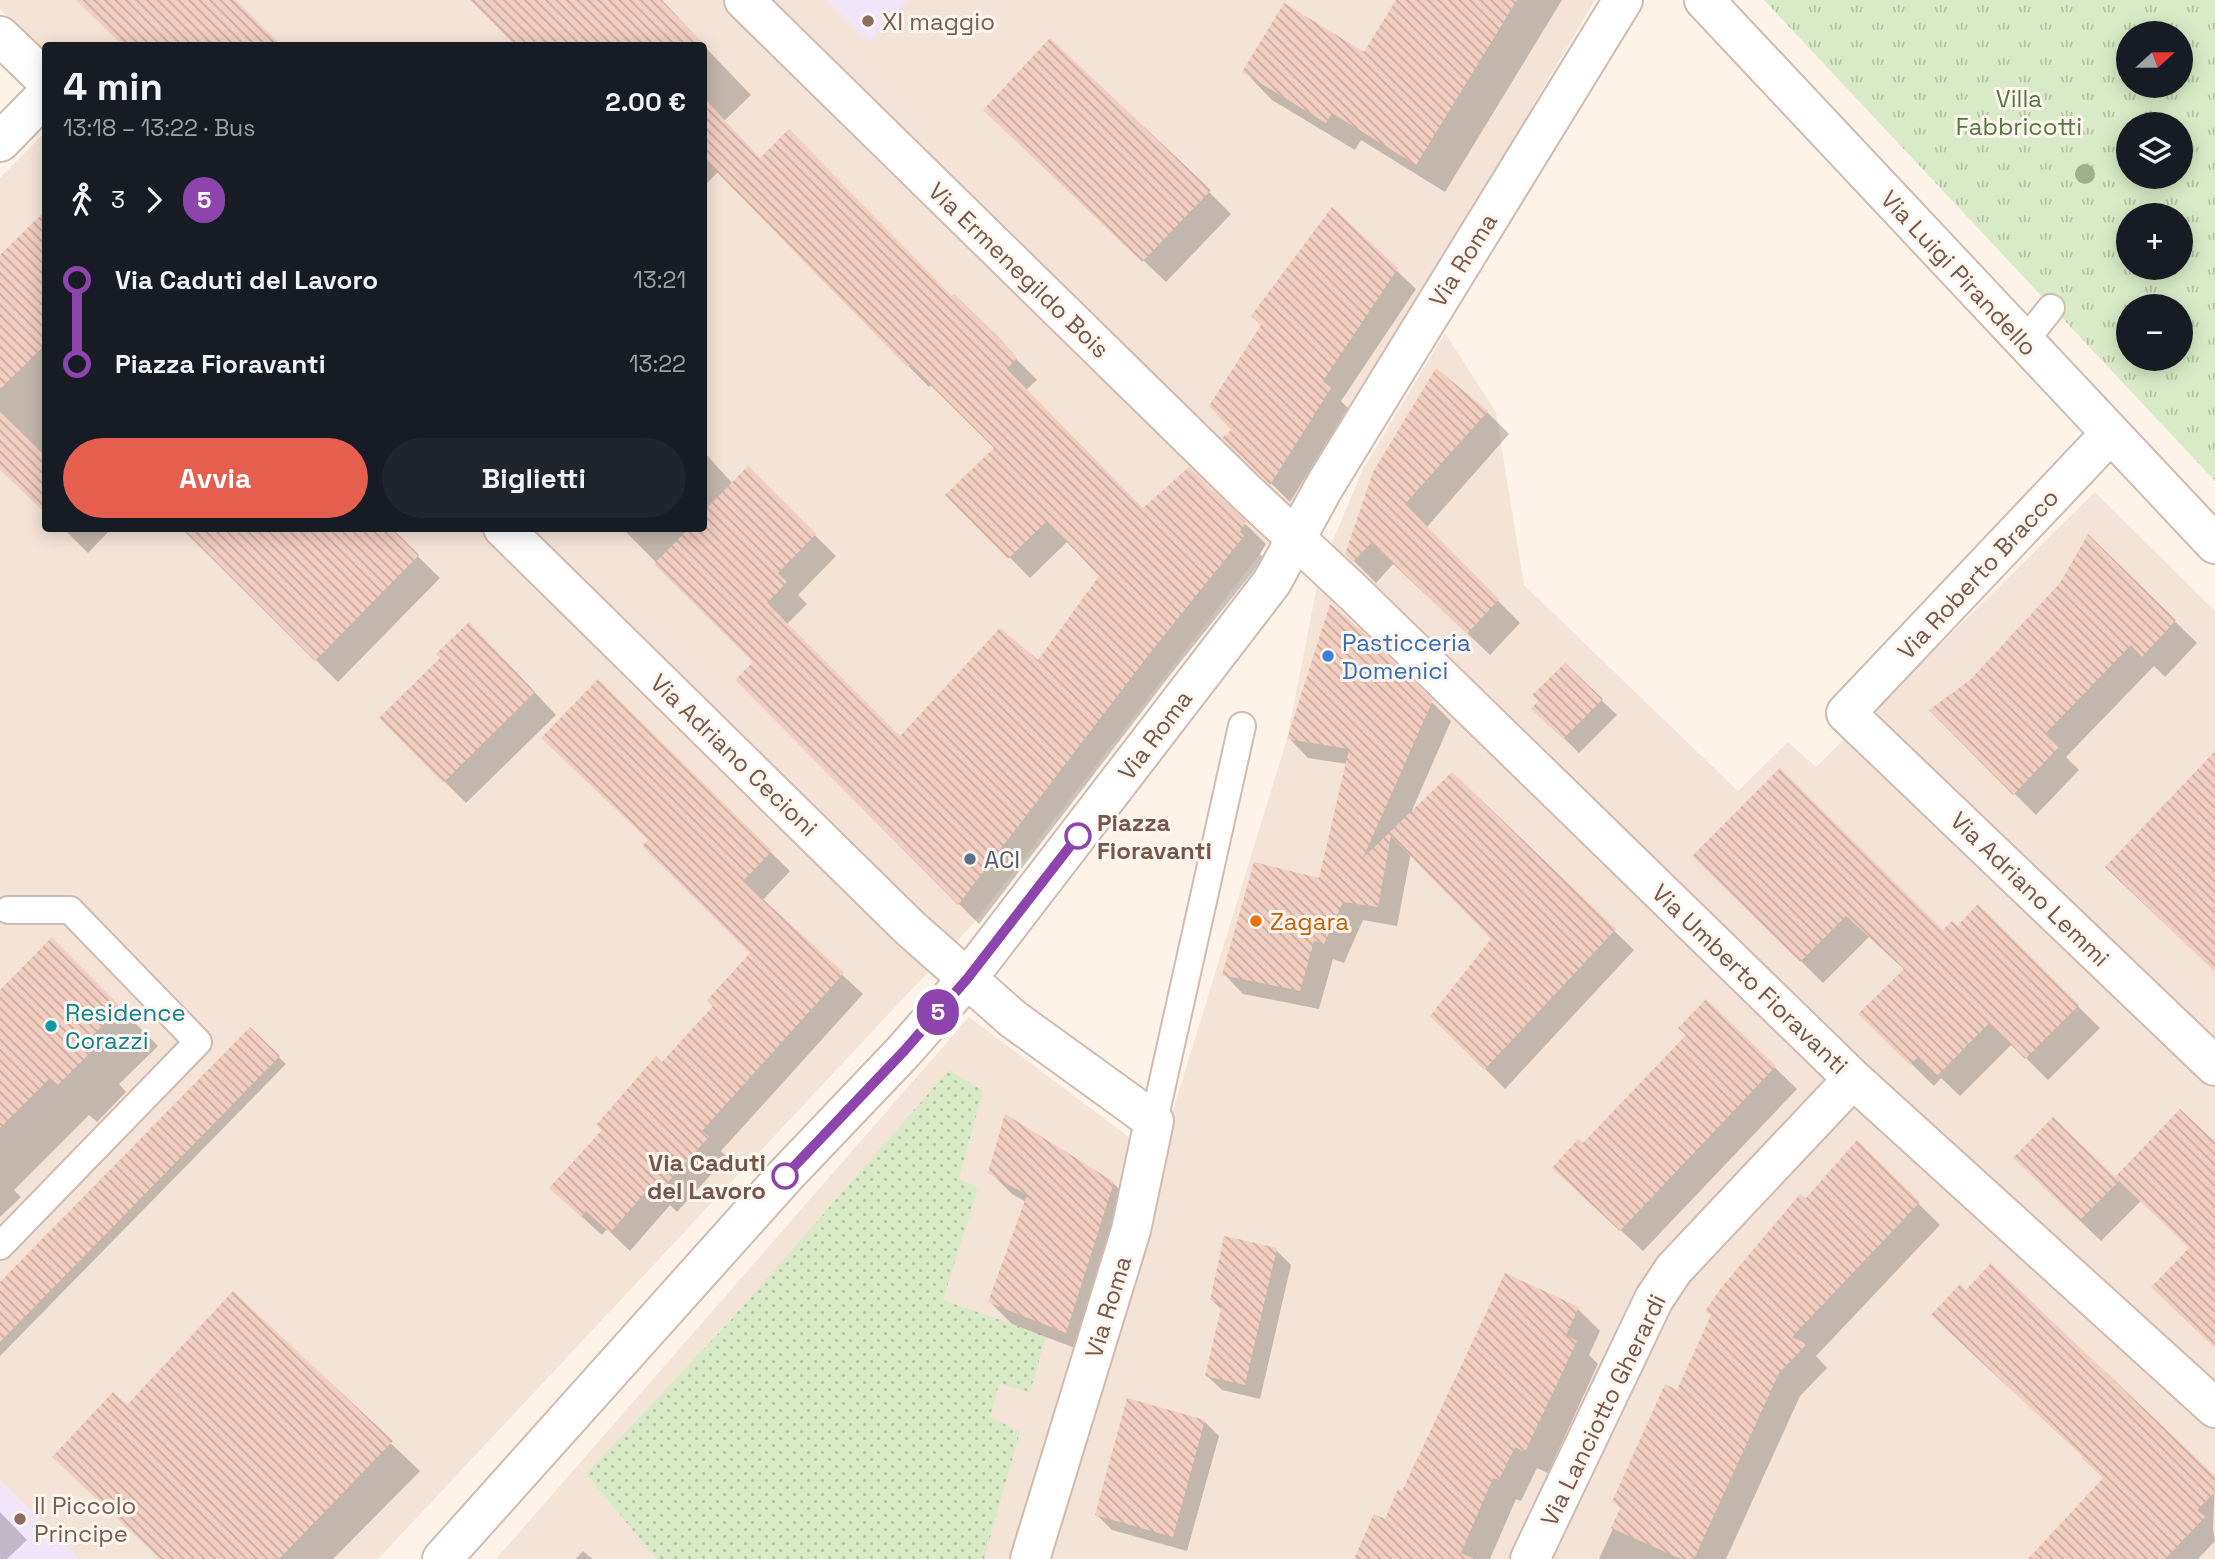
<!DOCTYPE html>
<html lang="it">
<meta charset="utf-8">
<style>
:root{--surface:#171b24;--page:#20242c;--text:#f1f3f6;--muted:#9ea1a6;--accent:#e65f4e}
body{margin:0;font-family:"Space Grotesk",sans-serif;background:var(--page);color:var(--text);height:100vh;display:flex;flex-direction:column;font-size:26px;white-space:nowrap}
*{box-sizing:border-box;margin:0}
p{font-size:23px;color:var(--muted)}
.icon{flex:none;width:38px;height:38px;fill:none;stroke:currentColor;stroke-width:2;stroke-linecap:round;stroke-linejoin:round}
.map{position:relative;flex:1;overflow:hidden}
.panel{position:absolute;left:42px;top:42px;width:665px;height:490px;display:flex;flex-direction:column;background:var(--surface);border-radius:7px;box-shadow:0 4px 18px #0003}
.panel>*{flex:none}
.badge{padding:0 14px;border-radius:23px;font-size:24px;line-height:46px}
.needle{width:46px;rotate:69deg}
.tools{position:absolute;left:2116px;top:21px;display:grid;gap:14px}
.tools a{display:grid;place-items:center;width:77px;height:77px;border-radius:50%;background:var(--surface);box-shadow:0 4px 18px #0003;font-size:35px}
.map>.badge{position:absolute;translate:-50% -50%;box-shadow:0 0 0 4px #fff}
.legs{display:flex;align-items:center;gap:10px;height:77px;padding:0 21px;font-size:23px}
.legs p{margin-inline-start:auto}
.overview{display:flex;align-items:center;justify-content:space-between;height:119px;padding:0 21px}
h1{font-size:38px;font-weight:600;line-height:52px}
.primary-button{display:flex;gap:14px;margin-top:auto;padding:14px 21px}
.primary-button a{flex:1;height:80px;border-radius:42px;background:var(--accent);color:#fff;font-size:28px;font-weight:600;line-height:80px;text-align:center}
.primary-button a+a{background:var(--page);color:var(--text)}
ul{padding:0 21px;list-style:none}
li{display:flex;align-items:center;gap:24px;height:84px;font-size:26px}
li i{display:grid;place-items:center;width:10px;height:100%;margin:0 9px;background:currentColor}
li i::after{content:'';width:18px;height:18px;margin:-9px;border:5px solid;border-radius:50%;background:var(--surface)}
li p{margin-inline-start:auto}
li:first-child i{background:linear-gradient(#0000 50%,currentColor 0)}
li:last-child i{background:linear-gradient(currentColor 50%,#0000 0)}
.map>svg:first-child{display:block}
.residential{fill:#f4e4d7}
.education{fill:#f0e5f9}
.park{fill:url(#park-tufts);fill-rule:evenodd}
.garden{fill:url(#garden-dots)}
.shadow{fill:#0003}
.building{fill:url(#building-back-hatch)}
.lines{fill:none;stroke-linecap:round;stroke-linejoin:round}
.service-casing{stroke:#d1bbb0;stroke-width:30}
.minor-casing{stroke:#d1bbb0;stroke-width:42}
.service{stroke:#fff;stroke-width:26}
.minor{stroke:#fff;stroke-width:38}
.tree{fill:#a2af8d}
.line-1-casing{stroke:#fff;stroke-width:16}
.line-1{stroke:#8e44ad;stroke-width:10}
.education-dot{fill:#8d6e63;stroke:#fff7ef;stroke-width:2.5}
.shop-dot{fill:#3f7fe0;stroke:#fff7ef;stroke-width:2.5}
.stop-1-dot{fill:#fff;stroke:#8e44ad;stroke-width:3.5}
.service-dot{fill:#5c6f8a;stroke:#fff7ef;stroke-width:2.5}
.food-dot{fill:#e8710a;stroke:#fff7ef;stroke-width:2.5}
.culture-dot{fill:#0f9aa8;stroke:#fff7ef;stroke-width:2.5}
.labels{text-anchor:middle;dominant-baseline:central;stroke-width:6;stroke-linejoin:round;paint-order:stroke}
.education-label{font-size:24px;fill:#785e54;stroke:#fff7ef;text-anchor:start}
.park-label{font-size:24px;fill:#577741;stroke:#fff7ef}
.street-label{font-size:24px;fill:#77564c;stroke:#fff7ef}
.shop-label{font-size:24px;fill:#366cbe;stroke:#fff7ef;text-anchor:start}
.stop-label{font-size:24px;font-weight:bold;fill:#77564c;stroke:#fff7ef;text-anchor:start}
.service-label{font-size:24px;fill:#4e5e75;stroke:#fff7ef;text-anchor:start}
.food-label{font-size:24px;fill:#c56008;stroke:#fff7ef;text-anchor:start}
.culture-label{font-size:24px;fill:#0d838f;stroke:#fff7ef;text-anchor:start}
</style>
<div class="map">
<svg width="2215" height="1559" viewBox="0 0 2215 1559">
<defs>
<pattern id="park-tufts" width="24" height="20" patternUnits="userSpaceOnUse" patternTransform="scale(1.75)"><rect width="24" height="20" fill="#d9ebc6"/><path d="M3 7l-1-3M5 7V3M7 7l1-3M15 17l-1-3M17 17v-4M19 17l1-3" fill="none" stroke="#b5c1a3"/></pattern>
<pattern id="garden-dots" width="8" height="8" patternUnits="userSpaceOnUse" patternTransform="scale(1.75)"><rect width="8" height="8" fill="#d9ebc6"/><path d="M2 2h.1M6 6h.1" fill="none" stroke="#b5c1a3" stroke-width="1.8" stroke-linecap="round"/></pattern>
<pattern id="building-back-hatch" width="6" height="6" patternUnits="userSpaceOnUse" patternTransform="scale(1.75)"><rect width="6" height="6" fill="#f2cec0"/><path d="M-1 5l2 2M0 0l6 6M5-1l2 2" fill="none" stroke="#c9aa9e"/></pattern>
</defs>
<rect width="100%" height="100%" fill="#fdf3e9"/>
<path class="residential" d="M 0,0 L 1595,0 L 1300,502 L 973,924 L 378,1559 L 79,1559 L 0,1480 L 0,178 L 45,132 L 46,528 L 704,528 L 704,46 L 46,46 L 45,56 L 0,9 Z
M 1445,333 L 1496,412 L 1524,585 L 1738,791 L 1788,742 L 1816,767 L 2095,492 L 2215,611 L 2215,1559 L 496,1559 L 969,1017 L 1158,1159 L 1287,739 L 1320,571 L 1363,469 Z"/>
<path class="education" d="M 826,0 L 908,0 L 869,42 Z
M 0,1480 L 79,1559 L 0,1559 Z"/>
<path class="park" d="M 1764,0 L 2215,0 L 2215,481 ZM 2128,33 L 2180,33 L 2180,86 L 2128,86 ZM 2128,124 L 2180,124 L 2180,177 L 2128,177 ZM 2128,215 L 2180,215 L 2180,268 L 2128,268 ZM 2128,306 L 2180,306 L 2180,359 L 2128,359 Z"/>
<path class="garden" d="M 949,1070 L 983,1091 L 959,1178 L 978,1189 L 943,1300 L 1046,1336 L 1030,1392 L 999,1384 L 990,1417 L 1020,1432 L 984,1559 L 657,1559 L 586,1474 L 730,1321 Z"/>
<path class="shadow" d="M 1398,0 L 1562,0 L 1445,192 L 1361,140 L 1355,150 L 1272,100 L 1244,71 L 1364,55 Z
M 704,46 L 751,95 L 724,121 L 761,160 L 952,298 L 954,296 L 1037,380 L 1026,390 L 1143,511 L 1189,469 L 1266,544 L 1260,554 L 1264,558 L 1171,674 L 979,924 L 737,680 L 755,662 L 622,528 L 704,528 L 704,452 L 733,484 L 748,469 L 836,556 L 798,595 L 807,604 L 786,625 L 900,739 L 1039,663 L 1102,576 L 1068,541 L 1030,578 L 948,495 L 996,448 L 932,384 L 929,387 L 718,172 L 704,186 Z
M 1008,132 L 1209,192 L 1231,214 L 1166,282 Z
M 1332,209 L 1416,289 L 1341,401 L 1348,408 L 1290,502 L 1225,438 L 1234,430 Z
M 46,212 L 46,512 L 0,468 L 0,258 Z
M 1487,412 L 1509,434 L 1426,528 L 1520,623 L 1490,655 L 1394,563 L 1376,583 L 1347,554 Z
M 63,528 L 112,528 L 88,553 Z
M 183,528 L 389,528 L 440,578 L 338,682 Z
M 2088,536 L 2197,643 L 2165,677 L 2154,666 L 2066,757 L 2079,770 L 2036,815 L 1931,710 L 1971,682 L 2062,584 Z
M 1359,631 L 1451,721 L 1410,815 L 1452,774 L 1634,950 L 1505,1089 L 1433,1016 L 1494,939 L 1411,853 L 1397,926 L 1363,920 L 1344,963 L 1333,959 L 1319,1009 L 1243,994 L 1224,974 L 1321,880 L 1347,764 L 1308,758 L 1289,738 Z
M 491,646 L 556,715 L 466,803 L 381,718 Z
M 1565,666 L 1617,715 L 1579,753 L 1534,709 Z
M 598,682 L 790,871 L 762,901 L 863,994 L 721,1151 L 727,1157 L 677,1212 L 670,1205 L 630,1251 L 607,1229 L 602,1235 L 571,1207 L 662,1065 L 715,1006 L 752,953 L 650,841 Z
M 1695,856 L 1943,933 L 1957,928 L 1978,907 L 2100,1028 L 2048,1080 L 2012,1044 L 1960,1096 L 1941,1078 L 1934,1086 L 1861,1014 L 1905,970 L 1869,937 L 1823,983 Z
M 52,940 L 158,1046 L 119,1084 L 126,1092 L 97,1122 L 89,1115 L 14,1190 L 21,1197 L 0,1217 L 0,992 Z
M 1706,1001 L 1797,1089 L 1643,1251 L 1577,1189 L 1583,1146 L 1688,1036 Z
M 250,1030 L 286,1064 L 0,1356 L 0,1285 Z
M 1857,1143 L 1940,1225 L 1816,1356 L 1827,1368 L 1800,1396 L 1726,1559 L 1599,1559 L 1622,1509 L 1614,1502 L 1678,1392 L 1806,1201 Z
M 2215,1145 L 2215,1346 L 2191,1248 L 2141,1201 L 2101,1241 L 2036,1179 L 2115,1180 Z
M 990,1172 L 1113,1183 L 1135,1205 L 1088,1353 L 1012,1324 L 990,1302 L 1026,1202 L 1012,1194 Z
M 1276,1250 L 1291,1265 L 1260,1399 L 1222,1390 L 1207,1376 L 1222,1310 L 1212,1300 Z
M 233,1294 L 420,1471 L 333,1559 L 160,1559 L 127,1408 Z
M 1578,1309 L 1600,1331 L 1589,1355 L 1598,1364 L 1548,1473 L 1537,1468 L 1521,1501 L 1516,1499 L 1490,1559 L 1356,1559 L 1386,1521 L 1403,1493 Z
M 1204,1421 L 1219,1436 L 1187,1551 L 1112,1530 L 1097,1515 Z
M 2215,1478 L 2213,1529 L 2215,1541 L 2198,1559 L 2037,1559 Z
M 0,1512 L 27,1540 L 7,1559 L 0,1559 Z
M 583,1551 L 592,1559 L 576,1559 Z"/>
<path class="building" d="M 76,0 L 236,0 L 282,46 L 123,46 Z
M 470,0 L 662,0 L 705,46 L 516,46 Z
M 1396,0 L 1517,0 L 1416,165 L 1332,113 L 1326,123 L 1242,72 L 1284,3 L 1364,52 Z
M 1050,38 L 1211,190 L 1142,262 L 983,110 Z
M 704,98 L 760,158 L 789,129 L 952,296 L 954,294 L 1000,339 L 1017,358 L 1007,369 L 1143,508 L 1189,467 L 1246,522 L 1240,532 L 1244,536 L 1150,653 L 958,905 L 735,680 L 753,662 L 654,564 L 689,528 L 704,528 L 704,511 L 748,466 L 816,534 L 778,573 L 787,582 L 767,603 L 900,736 L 1000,628 L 1038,660 L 1099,576 L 1047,521 L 1008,559 L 945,495 L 994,448 L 910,365 L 907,367 L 704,159 Z
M 1332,207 L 1398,268 L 1323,381 L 1331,388 L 1270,485 L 1222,438 L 1231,430 L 1209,406 L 1261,325 L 1251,316 Z
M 46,210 L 46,344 L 0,389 L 0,255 Z
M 1436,368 L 1488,411 L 1405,504 L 1499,599 L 1467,634 L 1371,543 L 1353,562 L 1345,554 L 1373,472 Z
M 0,412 L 46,456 L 46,514 L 0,470 Z
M 181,528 L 392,528 L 419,555 L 315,661 Z
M 2088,534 L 2176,620 L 2142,657 L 2131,645 L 2045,734 L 2059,747 L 2013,795 L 1929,710 L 1970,680 L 2060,583 Z
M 1330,604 L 1361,630 L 1433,700 L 1363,858 L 1452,772 L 1616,929 L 1484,1070 L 1430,1016 L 1491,939 L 1391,836 L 1378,907 L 1343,902 L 1324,944 L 1314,941 L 1300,991 L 1222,975 L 1254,862 L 1319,878 L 1349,749 L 1287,739 Z
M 469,622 L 535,692 L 443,783 L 379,718 L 440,658 L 436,654 Z
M 1565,663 L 1603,699 L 1563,739 L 1531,709 L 1538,701 L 1532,695 Z
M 598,679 L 772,851 L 743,881 L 844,973 L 702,1131 L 709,1137 L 657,1194 L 650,1187 L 610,1233 L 586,1211 L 581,1217 L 549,1188 L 602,1130 L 596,1125 L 656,1056 L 662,1062 L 713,1006 L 707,1000 L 750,953 L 642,846 L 648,840 L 541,738 Z
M 2215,751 L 2215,972 L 2105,867 Z
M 1780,768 L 1943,930 L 1952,921 L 1957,926 L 1978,904 L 2079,1005 L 2025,1059 L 1989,1023 L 1937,1076 L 1918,1057 L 1910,1065 L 1858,1014 L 1904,969 L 1846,916 L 1800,962 L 1692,856 Z
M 52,937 L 121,1007 L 82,1046 L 90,1053 L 58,1085 L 50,1078 L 0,1128 L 0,990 Z
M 1706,999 L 1776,1066 L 1620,1231 L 1552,1168 L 1578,1139 L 1583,1143 L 1686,1035 L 1678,1028 Z
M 250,1027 L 280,1056 L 0,1342 L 0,1282 Z
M 2180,1109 L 2215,1142 L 2215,1348 L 2151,1287 L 2189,1248 L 2119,1181 L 2079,1221 L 2013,1158 L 2053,1117 L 2115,1177 Z
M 1005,1114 L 1114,1182 L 1066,1333 L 988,1302 L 1027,1195 L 988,1173 Z
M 1857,1140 L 1920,1202 L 1792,1337 L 1807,1344 L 1779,1373 L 1694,1559 L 1681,1559 L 1611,1528 L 1621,1506 L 1612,1502 L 1665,1384 L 1677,1390 L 1711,1315 L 1705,1311 L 1721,1288 L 1800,1194 L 1806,1198 Z
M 1224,1236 L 1277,1248 L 1245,1385 L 1205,1376 L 1222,1304 L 1210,1300 Z
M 1991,1263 L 2215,1476 L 2215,1492 L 2197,1510 L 2205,1517 L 2165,1559 L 2028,1559 L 2103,1478 L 2082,1458 L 2083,1457 L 1931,1315 L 1960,1284 L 1966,1290 Z
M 1505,1273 L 1579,1307 L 1566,1335 L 1577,1341 L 1525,1452 L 1515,1447 L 1499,1480 L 1493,1478 L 1461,1553 L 1474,1559 L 1354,1559 L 1374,1514 L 1385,1519 L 1398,1489 L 1402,1491 Z
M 233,1291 L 393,1441 L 279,1559 L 160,1559 L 52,1457 L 113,1392 L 127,1405 Z
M 1127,1398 L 1205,1420 L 1173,1537 L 1095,1515 Z"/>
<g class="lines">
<g class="service-casing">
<path id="service" d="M 2024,342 L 2051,308
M 1154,1121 L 1242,726
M 0,1246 L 198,1042 L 70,910 L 8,910"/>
</g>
<g class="minor-casing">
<path id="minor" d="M 744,0 L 1247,493 L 1353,592 L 1853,1079 L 2215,1408
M 1704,0 L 2215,544
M 0,36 L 46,80
M 0,142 L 46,95
M 2110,434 L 1846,713 L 2215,1066
M 503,528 L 910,928 L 1013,1019 L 1154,1121 L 1131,1230 L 1030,1559
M 442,1559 L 785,1176 L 904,1051 L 967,979 L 1272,582 L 1324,487 L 1623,0
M 1530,1559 L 1654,1299 L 1674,1269 L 1853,1079"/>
</g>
<use href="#service" class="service"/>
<use href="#minor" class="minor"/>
</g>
<circle class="tree" cx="2085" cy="174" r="10"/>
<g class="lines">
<g class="line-1-casing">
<path id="line-1" d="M 785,1176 L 904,1051 L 967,979 L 1078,836"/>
</g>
<use href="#line-1" class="line-1"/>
</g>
<g class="education-dot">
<circle cx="868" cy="21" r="7"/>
<circle cx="20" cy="1519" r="7"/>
</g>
<circle class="shop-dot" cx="1328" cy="656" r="7"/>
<g class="stop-1-dot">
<circle cx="1078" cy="836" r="12"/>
<circle cx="785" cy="1176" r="12"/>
</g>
<circle class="service-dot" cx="970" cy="859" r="7"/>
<circle class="food-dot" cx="1256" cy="921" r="7"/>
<circle class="culture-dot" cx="51" cy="1026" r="7"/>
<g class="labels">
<g class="education-label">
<text x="882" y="21">XI maggio</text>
<text x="34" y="1505">Il Piccolo<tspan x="34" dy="28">Principe</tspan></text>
</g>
<g class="park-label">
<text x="2019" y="98">Villa<tspan x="2019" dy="28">Fabbricotti</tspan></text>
</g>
<g class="street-label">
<text transform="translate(1463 260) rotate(-58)">Via Roma</text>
<text transform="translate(1019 270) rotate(44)">Via Ermenegildo Bois</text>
<text transform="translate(1959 273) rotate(47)">Via Luigi Pirandello</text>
<text transform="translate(1978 574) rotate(-47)">Via Roberto Bracco</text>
<text transform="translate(1155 735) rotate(-53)">Via Roma</text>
<text transform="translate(734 755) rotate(44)">Via Adriano Cecioni</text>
<text transform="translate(2030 889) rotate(44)">Via Adriano Lemmi</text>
<text transform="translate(1750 979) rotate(44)">Via Umberto Fioravanti</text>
<text transform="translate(1108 1307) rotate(-73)">Via Roma</text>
<text transform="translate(1603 1410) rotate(-64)">Via Lanciotto Gherardi</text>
</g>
<g class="shop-label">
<text x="1342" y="642">Pasticceria<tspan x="1342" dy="28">Domenici</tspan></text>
</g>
<g class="stop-label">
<text x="1097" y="822">Piazza<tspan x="1097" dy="28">Fioravanti</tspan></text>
<text x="766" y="1162" text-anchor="end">Via Caduti<tspan x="766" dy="28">del Lavoro</tspan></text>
</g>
<g class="service-label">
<text x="984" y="859">ACI</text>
</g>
<g class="food-label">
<text x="1270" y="921">Zagara</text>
</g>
<g class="culture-label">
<text x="65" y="1012">Residence<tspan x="65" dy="28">Corazzi</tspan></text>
</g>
</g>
</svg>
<div class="tools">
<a><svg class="needle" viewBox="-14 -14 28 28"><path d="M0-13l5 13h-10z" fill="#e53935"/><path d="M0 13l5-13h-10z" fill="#9ea1a6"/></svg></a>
<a><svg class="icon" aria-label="layers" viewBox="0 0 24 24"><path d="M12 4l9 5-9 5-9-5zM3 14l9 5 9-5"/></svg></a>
<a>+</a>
<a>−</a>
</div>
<b class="badge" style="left:938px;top:1012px;background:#8e44ad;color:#fff">5</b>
<section class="panel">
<div class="overview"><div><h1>4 min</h1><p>13:18 – 13:22 · Bus</p></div><b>2.00 €</b></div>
<div class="legs"><svg class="icon" aria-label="walk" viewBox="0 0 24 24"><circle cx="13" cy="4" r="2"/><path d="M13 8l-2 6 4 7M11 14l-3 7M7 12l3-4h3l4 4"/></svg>3<svg class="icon" aria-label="forward" viewBox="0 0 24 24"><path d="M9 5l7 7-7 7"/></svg><b class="badge" style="background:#8e44ad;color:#fff">5</b></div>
<ul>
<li><i style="color:#8e44ad"></i><b>Via Caduti del Lavoro</b><p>13:21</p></li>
<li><i style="color:#8e44ad"></i><b>Piazza Fioravanti</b><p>13:22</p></li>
</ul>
<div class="primary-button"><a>Avvia</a><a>Biglietti</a></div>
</section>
</div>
